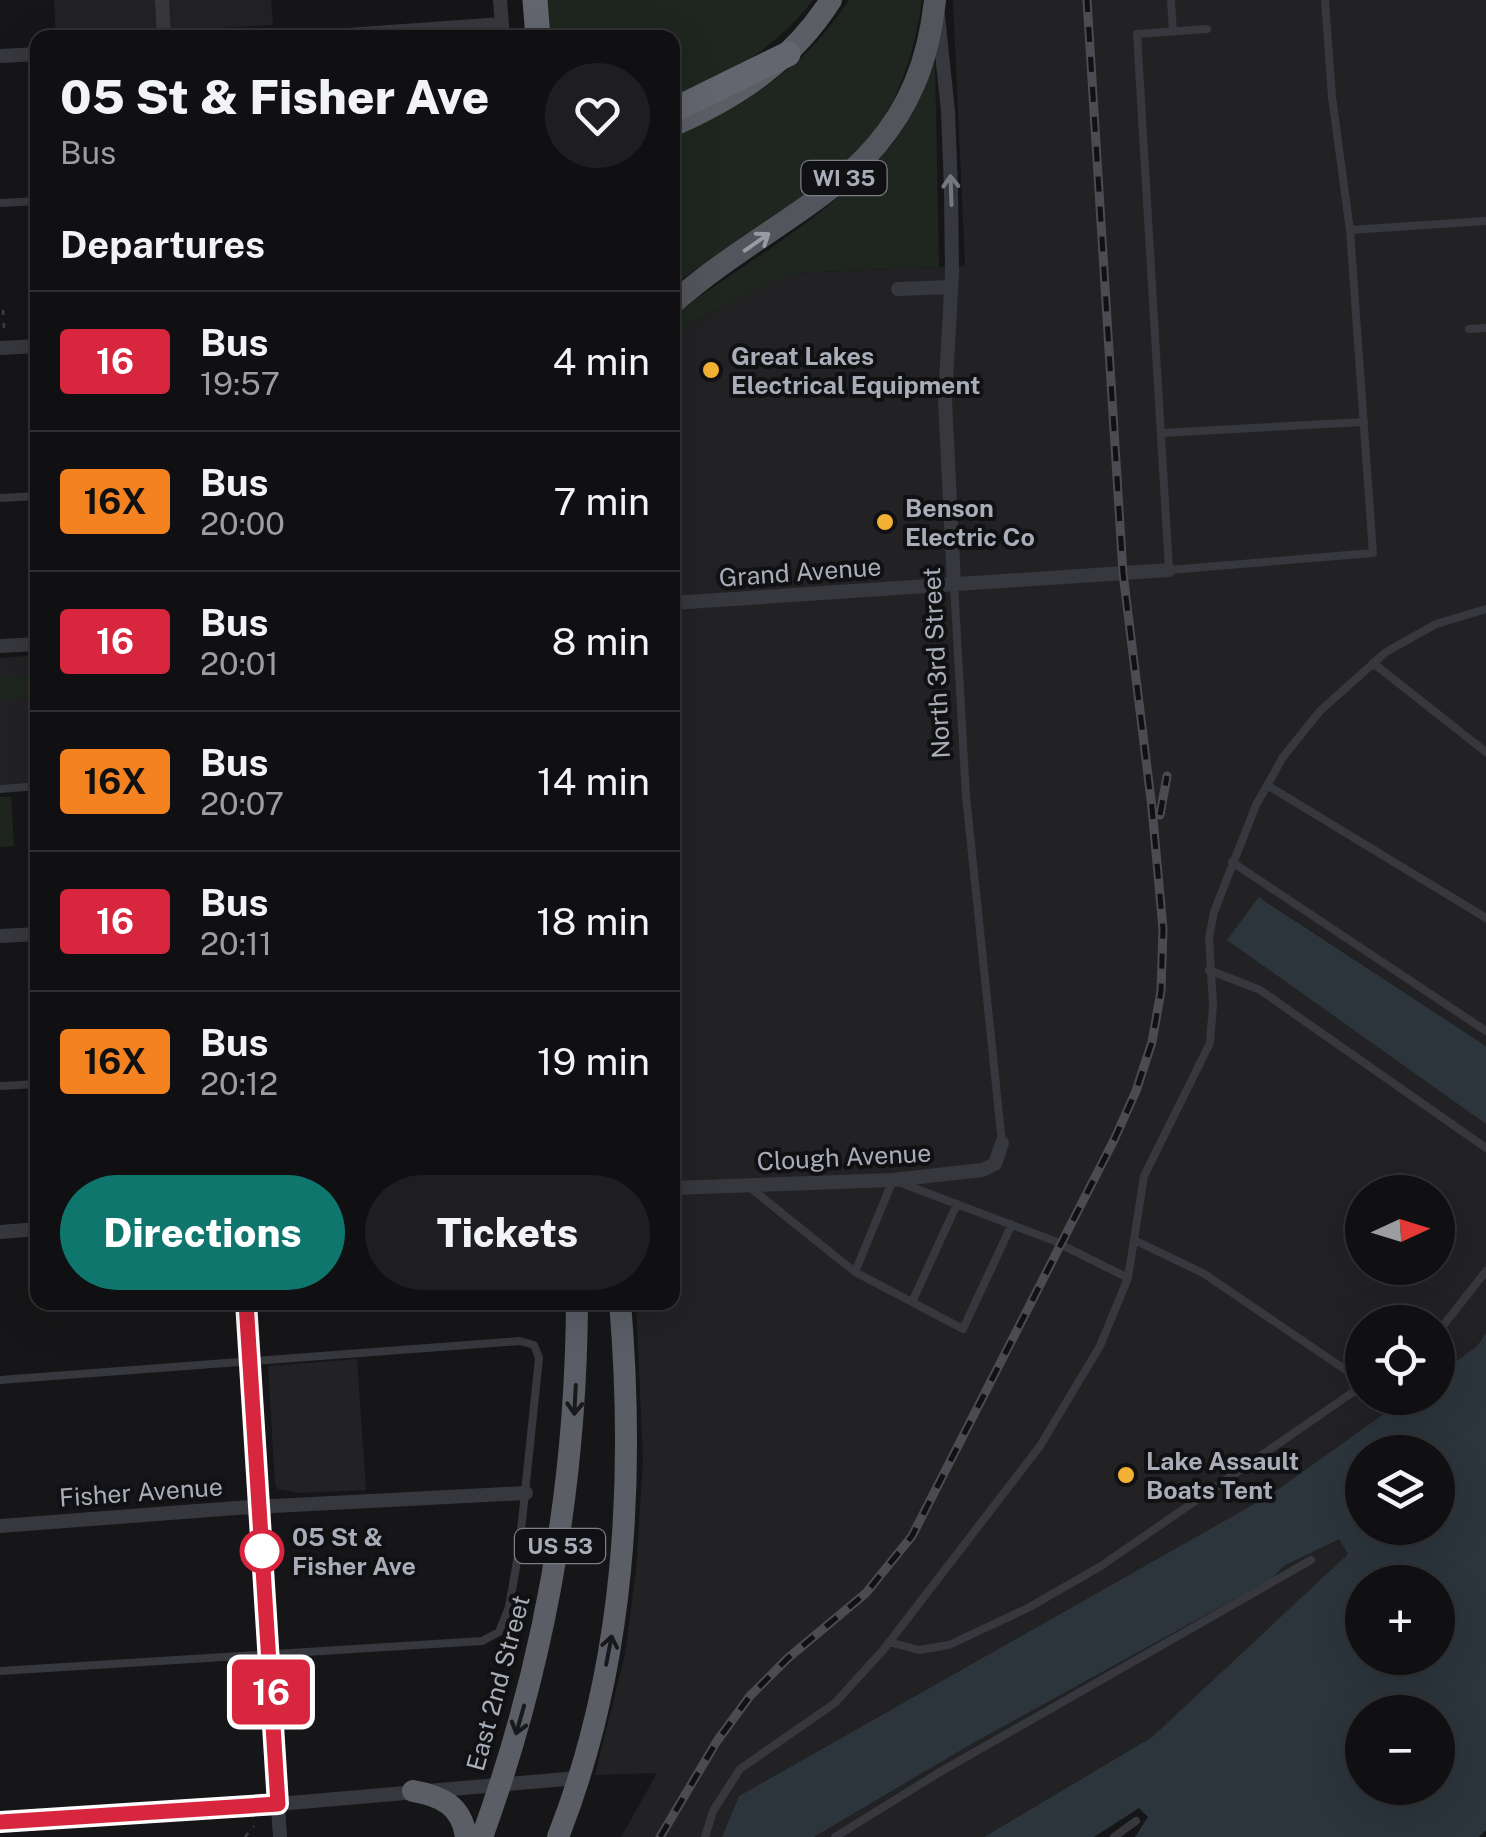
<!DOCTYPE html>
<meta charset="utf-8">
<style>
:root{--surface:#101012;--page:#1e1e20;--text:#f1f3f6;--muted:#9c9d9f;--line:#303032;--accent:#0f766e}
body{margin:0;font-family:"Public Sans",sans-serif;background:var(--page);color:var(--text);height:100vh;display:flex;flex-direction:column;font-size:38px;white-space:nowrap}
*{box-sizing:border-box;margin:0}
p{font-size:32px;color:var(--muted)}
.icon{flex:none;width:55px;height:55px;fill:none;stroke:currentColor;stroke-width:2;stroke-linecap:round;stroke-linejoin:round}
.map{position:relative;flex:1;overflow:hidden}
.sheet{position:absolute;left:30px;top:30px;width:650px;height:1280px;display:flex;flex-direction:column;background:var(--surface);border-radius:20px;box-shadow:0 10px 40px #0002,0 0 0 2px var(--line)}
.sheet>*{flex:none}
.badge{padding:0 20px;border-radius:8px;font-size:35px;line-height:65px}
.needle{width:65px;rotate:86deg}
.buttons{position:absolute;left:1345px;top:1175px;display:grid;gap:20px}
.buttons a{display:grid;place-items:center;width:110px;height:110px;border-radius:50%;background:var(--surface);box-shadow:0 10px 40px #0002,0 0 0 2px var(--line);font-size:50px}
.map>.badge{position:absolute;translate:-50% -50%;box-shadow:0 0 0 5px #fff}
h2{padding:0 30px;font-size:38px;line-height:90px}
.round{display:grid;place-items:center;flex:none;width:105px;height:105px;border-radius:52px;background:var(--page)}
.headline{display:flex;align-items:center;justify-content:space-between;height:170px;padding:0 30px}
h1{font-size:48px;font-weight:800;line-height:75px}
.cta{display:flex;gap:20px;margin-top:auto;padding:20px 30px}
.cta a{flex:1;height:115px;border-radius:60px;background:var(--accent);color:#fff;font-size:40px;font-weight:800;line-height:115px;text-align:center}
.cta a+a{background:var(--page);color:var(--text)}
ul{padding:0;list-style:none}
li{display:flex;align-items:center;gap:30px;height:140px;padding:0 30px;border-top:2px solid var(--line)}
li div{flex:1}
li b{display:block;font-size:38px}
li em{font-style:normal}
li .badge{min-width:110px;font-weight:700;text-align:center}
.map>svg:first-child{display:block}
.built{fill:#222225;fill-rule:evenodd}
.green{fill:#1e261f}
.water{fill:#2c353c;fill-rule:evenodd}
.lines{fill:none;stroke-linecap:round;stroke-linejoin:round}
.path{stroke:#3d3f44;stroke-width:2.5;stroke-dasharray:5 8;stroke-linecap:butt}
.service{stroke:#37383d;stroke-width:8}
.minor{stroke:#37383d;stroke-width:14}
.primary{stroke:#53555c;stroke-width:22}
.trunk{stroke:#5b5e65;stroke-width:22}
.motorway{stroke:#63666e;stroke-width:25}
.rail-casing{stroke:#4a4c52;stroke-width:9}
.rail{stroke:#111113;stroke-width:5;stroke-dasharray:15;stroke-linecap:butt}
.oneway{stroke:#757881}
.oneway2{stroke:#979ba6}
.oneway3{stroke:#18191b}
.line-casing{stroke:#fff;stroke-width:22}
.line{stroke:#d7263d;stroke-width:15}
.poi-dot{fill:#f2b134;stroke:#111113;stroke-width:4}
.stop-dot{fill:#fff;stroke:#d7263d;stroke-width:5}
.labels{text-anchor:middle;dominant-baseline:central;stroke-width:8;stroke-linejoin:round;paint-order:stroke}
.shield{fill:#111113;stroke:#7b7e86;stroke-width:2.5}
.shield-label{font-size:22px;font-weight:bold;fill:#a8adb8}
.poi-label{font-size:25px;font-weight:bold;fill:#a8adb8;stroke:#111113;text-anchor:start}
.street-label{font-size:25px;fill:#a8adb8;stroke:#111113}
.stop-label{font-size:25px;font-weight:bold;fill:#a8adb8;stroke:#111113;text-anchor:start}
</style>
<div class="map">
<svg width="1486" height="1837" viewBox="0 0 1486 1837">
<rect width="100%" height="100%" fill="#161618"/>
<path class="built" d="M 54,0 L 271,0 L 273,25 L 56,37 Z
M 953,0 L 1486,0 L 1486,1046 L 1260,897 L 1228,940 L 1486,1124 L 1486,1333 L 1477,1346 L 1438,1375 L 1438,1322 L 1362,1322 L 1362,1398 L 1406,1398 L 1270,1495 L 739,1796 L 722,1837 L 621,1837 L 657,1773 L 595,1775 L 625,1654 L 636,1570 L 643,1461 L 636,1303 L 672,1302 L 673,344 L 685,326 L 793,273 L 965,266 ZM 1362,1192 L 1438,1192 L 1438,1268 L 1362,1268 Z
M 37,655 L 37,782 L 0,785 L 0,658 Z
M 357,1359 L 366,1490 L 300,1493 L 278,1489 L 275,1484 L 268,1366 Z
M 1339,1538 L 1349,1553 L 1152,1737 L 984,1837 L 814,1837 L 975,1742 L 1271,1579 L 1284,1566 Z"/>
<path class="green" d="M 543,0 L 813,0 C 776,49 725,75 673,104 L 672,38 L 546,37 Z
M 849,0 L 922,0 C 916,44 904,86 880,124 C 840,184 733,244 673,285 L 673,136 C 751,98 798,76 849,0 Z
M 935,61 L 939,267 L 793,273 L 685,326 L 673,344 L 673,315 C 742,265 833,214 888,149 C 910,124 923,91 935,61 Z
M 37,676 L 37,698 L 0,700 L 0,678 Z
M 0,797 L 11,797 L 14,846 L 0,847 Z"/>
<path class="water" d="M 1259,897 L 1486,1046 L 1486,1124 L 1227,940 Z
M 1486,1333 L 1486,1830 L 1479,1837 L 1135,1837 L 1148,1817 L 1139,1808 L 1094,1837 L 984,1837 L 1152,1737 L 1348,1554 L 1339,1539 L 1284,1566 L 1271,1579 L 975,1742 L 814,1837 L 722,1837 L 739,1796 L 1270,1495 L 1406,1398 L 1438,1398 L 1438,1375 L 1477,1346 ZM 1362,1452 L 1438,1452 L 1438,1528 L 1362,1528 ZM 1362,1582 L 1438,1582 L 1438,1658 L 1362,1658 ZM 1362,1712 L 1438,1712 L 1438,1788 L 1362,1788 Z"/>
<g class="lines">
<path class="path" d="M 3,310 L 4,329
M 245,1837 L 254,1826"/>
<path class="service" d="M 1171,0 L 1173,32
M 1207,29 L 1137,34 L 1169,570 L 1373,553 L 1350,230 L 1332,97 L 1325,0
M 0,203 L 38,201
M 1350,230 L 1486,221
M 1469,329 L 1486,328
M 1162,433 L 1364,422
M 0,498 L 38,496
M 954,584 L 966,796 L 1002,1143
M 1373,663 L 1486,752
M 1267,785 L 1486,918
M 0,789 L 38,786
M 1232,862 L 1486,1031
M 1209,970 L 1260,990 L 1486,1148
M 0,1086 L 38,1084
M 748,1186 L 855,1272 L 963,1329 L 1012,1224
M 1134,1240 L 1203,1273 L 1362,1381
M 855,1272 L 893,1180 L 1052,1240 L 1128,1278
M 912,1302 L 957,1204
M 1438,1332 L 1486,1271
M 0,1380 L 520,1341 L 534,1345 L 539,1358 L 519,1550 L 509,1607 L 499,1632 L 482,1641 L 0,1671
M 889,1642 L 919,1650 L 949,1645 L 1028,1608 L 1101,1566 L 1362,1386
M 705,1837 L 713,1811 L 740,1769 L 835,1703 L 884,1649 L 1040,1446 L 1100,1346 L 1128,1278 L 1144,1176 L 1210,1043 L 1213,1005 L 1209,938 L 1214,912 L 1256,805 L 1283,757 L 1320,711 L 1386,652 L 1436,624 L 1486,609
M 835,1837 L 940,1772 L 1311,1560
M 1114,1837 L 1136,1821"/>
<path class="minor" d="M 162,0 L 164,38
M 500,0 L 503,38
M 938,16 L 948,111 L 951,190 L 952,273 L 945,400 L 954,584
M 305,38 L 502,24
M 0,56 L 38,54
M 898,289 L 951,287
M 0,348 L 38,346
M 672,603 L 1169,570
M 0,646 L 38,644
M 0,936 L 38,934
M 672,1188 L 893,1180 L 982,1170 L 995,1164 L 1002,1143
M 0,1232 L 38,1229
M 246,1302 L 280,1837
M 0,1526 L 236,1508 L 526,1493
M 0,1822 L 278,1804 L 578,1778"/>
<path class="primary" d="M 672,304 C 788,202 916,179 935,0"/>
<path class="trunk" d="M 672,126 C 738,97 792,61 831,0
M 413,1791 C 442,1796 462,1806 466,1837
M 482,1837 C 545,1664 576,1486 577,1302
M 558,1837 C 625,1667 635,1482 620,1302"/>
<path class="motorway" d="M 535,0 L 538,38
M 672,111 L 788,54"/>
<g class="rail-casing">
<path id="rail" d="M 1160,815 L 1167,776
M 660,1837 L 717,1741 L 750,1696 L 788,1658 L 866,1593 L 912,1536 L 1114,1140 L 1136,1091 L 1152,1042 L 1161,991 L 1163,929 L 1152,808 L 1123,573 L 1087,0"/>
</g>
<use href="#rail" class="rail"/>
</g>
<defs><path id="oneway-shaft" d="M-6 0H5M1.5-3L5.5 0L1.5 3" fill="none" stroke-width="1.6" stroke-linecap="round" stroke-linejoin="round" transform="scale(2.5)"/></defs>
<use class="oneway" href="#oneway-shaft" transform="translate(951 190) rotate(-92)"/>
<use class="oneway2" href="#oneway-shaft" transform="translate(757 242) rotate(-35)"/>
<g class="oneway3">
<use href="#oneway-shaft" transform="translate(575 1400) rotate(93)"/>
<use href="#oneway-shaft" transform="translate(609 1650) rotate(-79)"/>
<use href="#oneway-shaft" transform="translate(520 1720) rotate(106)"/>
</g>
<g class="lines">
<g class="line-casing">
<path id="line" d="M 0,1822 L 278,1804 L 246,1302"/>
</g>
<use href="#line" class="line"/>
</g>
<g class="poi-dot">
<circle cx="711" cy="370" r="10"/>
<circle cx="885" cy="522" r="10"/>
<circle cx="1126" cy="1475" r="10"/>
</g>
<circle class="stop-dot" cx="262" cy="1551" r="20"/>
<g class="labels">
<g class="shield">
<rect x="801.5" y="161" width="85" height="34" rx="8"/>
<rect x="515" y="1529" width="90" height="34" rx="8"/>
</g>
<g class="shield-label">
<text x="844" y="178">WI 35</text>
<text x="560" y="1546">US 53</text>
</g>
<g class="poi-label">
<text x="731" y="356">Great Lakes<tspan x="731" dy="29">Electrical Equipment</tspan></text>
<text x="905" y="508">Benson<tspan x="905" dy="29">Electric Co</tspan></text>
<text x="1146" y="1461">Lake Assault<tspan x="1146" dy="29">Boats Tent</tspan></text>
</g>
<g class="street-label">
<text transform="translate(800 572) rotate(-4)">Grand Avenue</text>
<text transform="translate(936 663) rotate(-93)">North 3rd Street</text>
<text transform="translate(844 1157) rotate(-3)">Clough Avenue</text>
<text transform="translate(141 1492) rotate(-4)">Fisher Avenue</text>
<text transform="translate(498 1683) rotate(-75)">East 2nd Street</text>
</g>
<g class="stop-label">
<text x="292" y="1537">05 St &amp;<tspan x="292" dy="29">Fisher Ave</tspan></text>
</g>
</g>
</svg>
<div class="buttons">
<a><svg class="needle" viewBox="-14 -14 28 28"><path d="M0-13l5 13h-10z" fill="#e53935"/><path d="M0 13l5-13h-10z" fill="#9c9d9f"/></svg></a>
<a><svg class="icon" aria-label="locate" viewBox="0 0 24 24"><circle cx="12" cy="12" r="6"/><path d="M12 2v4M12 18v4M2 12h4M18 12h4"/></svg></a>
<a><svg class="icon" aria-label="layers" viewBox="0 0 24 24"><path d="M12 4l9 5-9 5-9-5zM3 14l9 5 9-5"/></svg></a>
<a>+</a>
<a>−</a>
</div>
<b class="badge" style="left:271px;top:1692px;background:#d7263d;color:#fff">16</b>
<section class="sheet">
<div class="headline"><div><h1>05 St &amp; Fisher Ave</h1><p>Bus</p></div><a class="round"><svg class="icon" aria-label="heart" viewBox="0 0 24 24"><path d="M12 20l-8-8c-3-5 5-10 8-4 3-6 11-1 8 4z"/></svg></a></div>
<h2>Departures</h2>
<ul>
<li><span class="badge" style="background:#d7263d;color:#fff">16</span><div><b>Bus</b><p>19:57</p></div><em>4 min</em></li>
<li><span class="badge" style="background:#f58220;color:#111">16X</span><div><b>Bus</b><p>20:00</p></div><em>7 min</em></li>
<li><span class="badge" style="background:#d7263d;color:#fff">16</span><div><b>Bus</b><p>20:01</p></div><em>8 min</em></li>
<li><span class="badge" style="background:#f58220;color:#111">16X</span><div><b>Bus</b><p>20:07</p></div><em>14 min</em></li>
<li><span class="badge" style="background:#d7263d;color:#fff">16</span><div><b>Bus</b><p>20:11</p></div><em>18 min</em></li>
<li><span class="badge" style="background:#f58220;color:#111">16X</span><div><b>Bus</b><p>20:12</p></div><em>19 min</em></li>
</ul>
<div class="cta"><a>Directions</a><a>Tickets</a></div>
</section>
</div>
